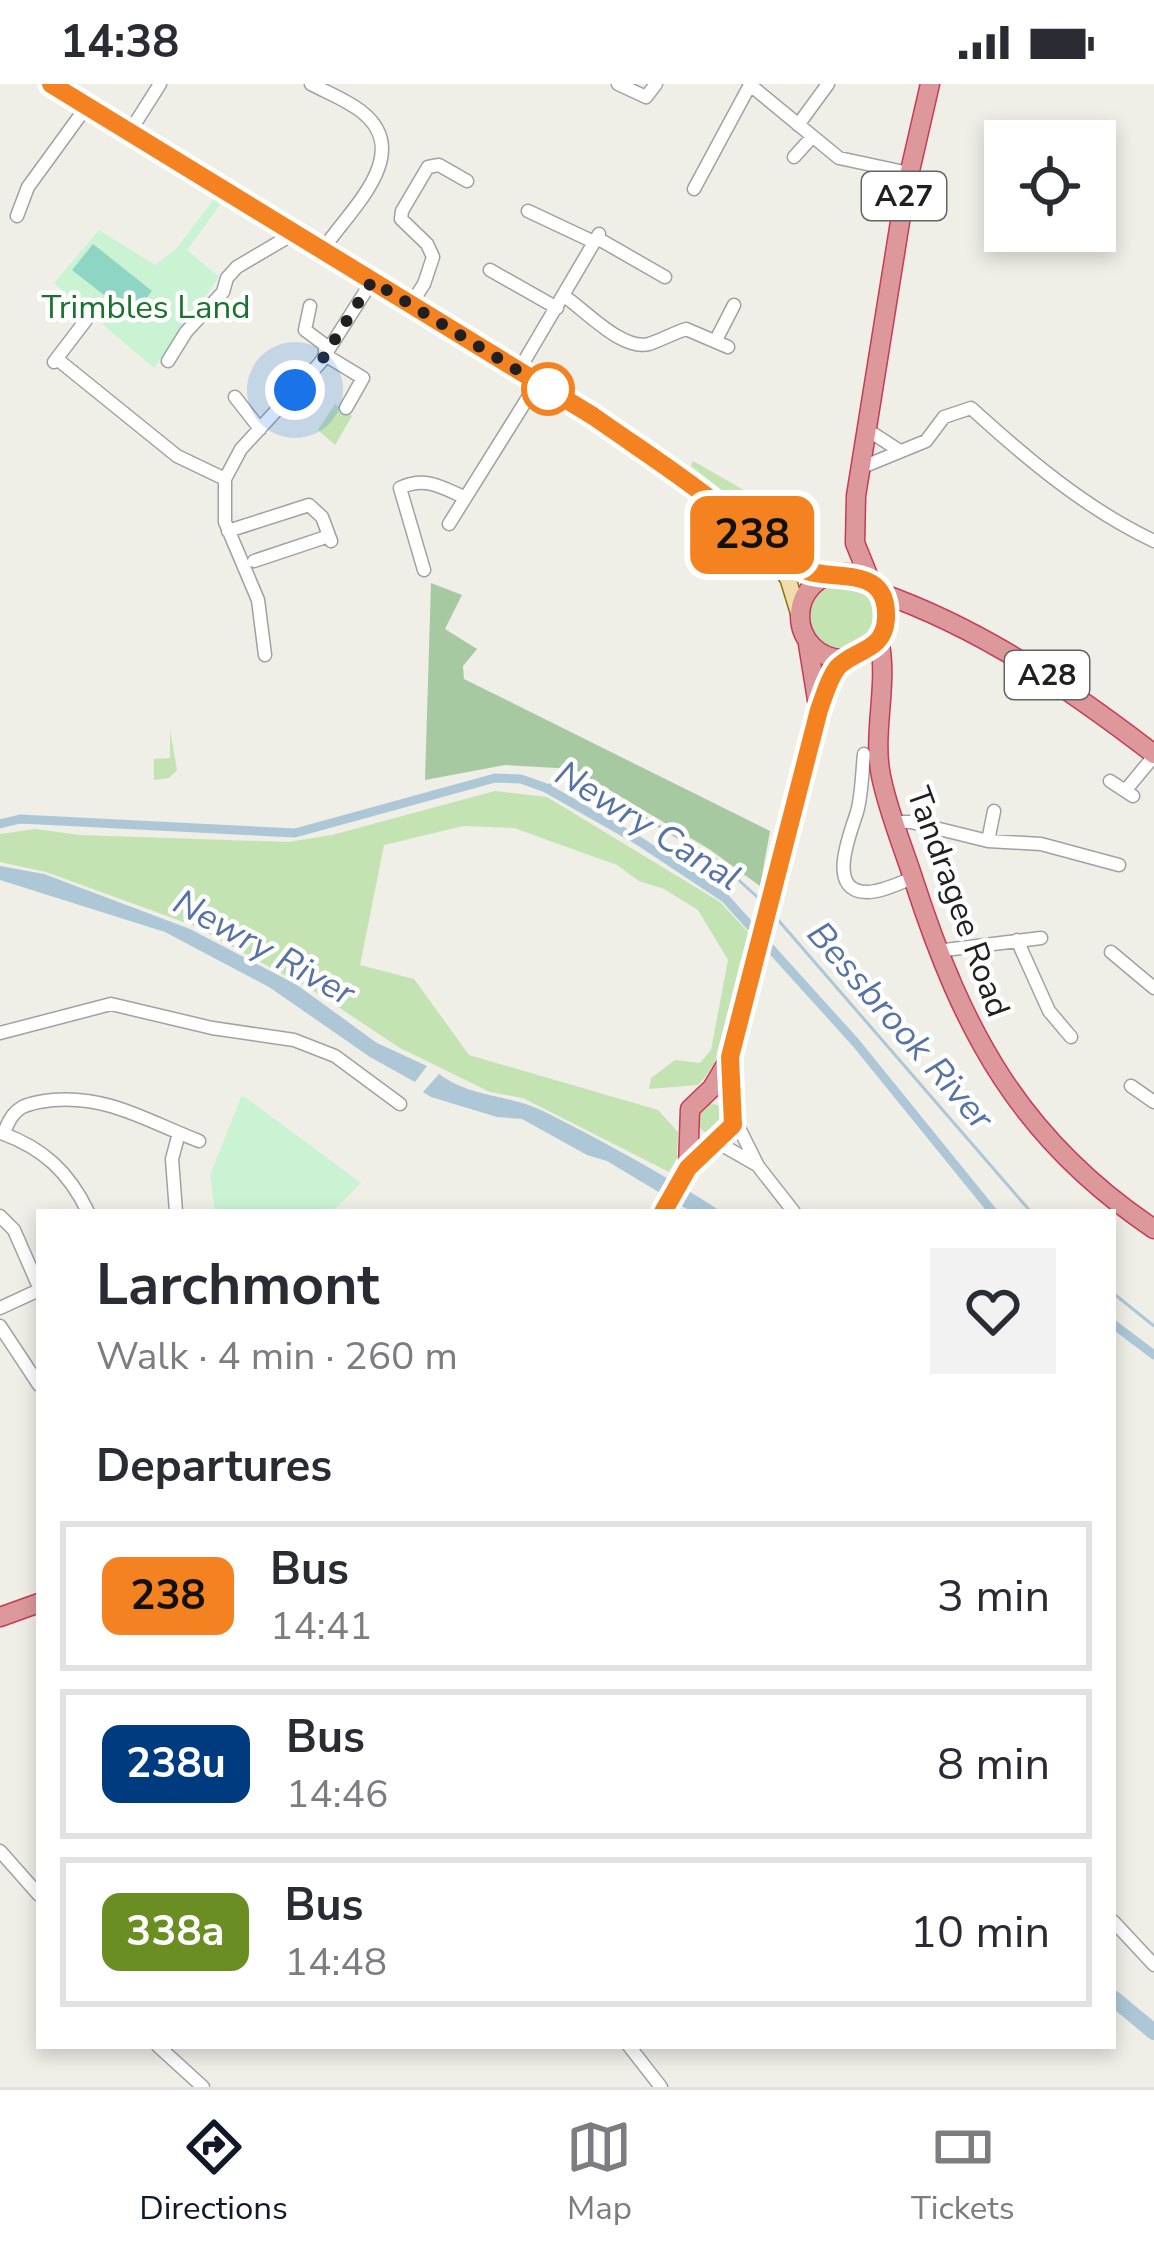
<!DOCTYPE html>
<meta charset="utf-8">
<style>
:root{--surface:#fff;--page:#f2f2f3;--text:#2b2b33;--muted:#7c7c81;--line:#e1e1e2;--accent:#111827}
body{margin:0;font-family:"Nunito Sans",sans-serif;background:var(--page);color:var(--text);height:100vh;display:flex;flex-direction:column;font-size:45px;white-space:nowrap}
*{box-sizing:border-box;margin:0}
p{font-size:39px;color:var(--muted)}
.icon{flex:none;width:66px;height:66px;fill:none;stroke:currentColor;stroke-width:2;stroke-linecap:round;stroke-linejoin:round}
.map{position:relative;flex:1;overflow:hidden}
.panel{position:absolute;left:36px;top:1125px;width:1080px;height:840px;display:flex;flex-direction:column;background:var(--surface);border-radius:0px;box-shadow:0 6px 18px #0003}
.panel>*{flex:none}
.badge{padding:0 24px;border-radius:18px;font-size:42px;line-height:78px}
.buttons{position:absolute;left:984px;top:36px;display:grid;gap:24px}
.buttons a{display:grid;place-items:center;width:132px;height:132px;border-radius:0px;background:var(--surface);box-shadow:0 6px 18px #0003;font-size:60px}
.you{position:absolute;width:60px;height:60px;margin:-30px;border:9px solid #fff;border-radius:50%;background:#1a73e8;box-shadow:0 0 0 18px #1a73e833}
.map>.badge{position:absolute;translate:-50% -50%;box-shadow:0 0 0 6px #fff}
h2{padding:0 60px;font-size:45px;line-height:108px}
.round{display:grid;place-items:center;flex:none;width:126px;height:126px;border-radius:0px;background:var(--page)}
.overview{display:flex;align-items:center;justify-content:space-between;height:204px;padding:0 60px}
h1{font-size:57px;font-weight:700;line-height:90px}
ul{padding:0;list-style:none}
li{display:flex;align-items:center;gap:36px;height:150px;margin:0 24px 18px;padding:0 36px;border:6px solid var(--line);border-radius:0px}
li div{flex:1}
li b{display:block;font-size:45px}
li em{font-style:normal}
li .badge{min-width:132px;font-weight:700;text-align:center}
.status{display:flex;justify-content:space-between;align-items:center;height:84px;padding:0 60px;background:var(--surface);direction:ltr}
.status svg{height:33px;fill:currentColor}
.menu{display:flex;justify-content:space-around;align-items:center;height:168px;border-top:3px solid var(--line);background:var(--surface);font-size:33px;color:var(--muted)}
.menu a{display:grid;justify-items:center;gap:6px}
.menu .selected{color:var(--accent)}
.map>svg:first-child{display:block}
.grass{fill:#c3e3b3}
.forest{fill:#a7c9a1}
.park{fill:#caf3d4}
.pitch{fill:#8fd5c4}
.water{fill:#adc7d7}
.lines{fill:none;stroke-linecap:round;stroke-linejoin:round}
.stream{stroke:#adc7d7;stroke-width:3}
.canal{stroke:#adc7d7;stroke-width:9}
.river{stroke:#adc7d7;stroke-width:16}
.minor-casing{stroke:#a1a1a1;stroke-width:15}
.major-casing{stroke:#897412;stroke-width:18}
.highway-casing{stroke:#c63b55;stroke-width:21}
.minor{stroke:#fff;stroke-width:12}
.major{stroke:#f1ddaa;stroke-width:15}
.highway{stroke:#dd989b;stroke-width:18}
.line-casing{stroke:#fff;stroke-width:27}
.line{stroke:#f58220;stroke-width:18}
.walk{stroke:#202020;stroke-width:12;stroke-dasharray:0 21.6}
.stop-dot{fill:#fff;stroke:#f58220;stroke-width:6}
.labels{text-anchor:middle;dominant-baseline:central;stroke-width:9;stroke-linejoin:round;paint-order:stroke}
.shield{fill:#fff;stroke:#636363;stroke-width:3}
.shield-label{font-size:30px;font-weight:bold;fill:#202020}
.park-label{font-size:33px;fill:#19722e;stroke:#fff}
.street-label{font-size:33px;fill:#202020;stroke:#fff}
.water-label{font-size:36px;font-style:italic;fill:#5772a4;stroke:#fff}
</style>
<div class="status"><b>14:38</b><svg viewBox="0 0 49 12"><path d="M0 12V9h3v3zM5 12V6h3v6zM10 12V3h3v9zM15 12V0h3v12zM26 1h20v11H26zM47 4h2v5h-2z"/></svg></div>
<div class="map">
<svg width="1154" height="2003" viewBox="0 0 1154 2003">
<rect width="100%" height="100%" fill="#efeee7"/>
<path class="grass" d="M 335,320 L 352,332 L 335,361 L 318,346 Z
M 693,377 L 749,409 L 741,421 L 691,382 Z
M808 533a36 36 0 1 1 72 0a36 36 0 1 1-72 0Z
M 170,646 L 177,686 L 169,694 L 154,696 L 154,675 L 170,674 Z
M 495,707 L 547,713 L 720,818 L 751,851 C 740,899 733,964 698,1001 L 649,1005 L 651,994 L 675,976 L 700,979 L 711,966 L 728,876 L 698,826 L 664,805 L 639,797 L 617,781 L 514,744 L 463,742 L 384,761 L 360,881 L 414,895 L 469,971 L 658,1026 L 678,1048 L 677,1074 L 669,1088 L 523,1014 L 490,1008 L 400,964 L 314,907 L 192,841 L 46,788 L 0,778 L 0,750 L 35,745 L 80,751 L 288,758 L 332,751 Z
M697 1035a15 15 0 1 1 30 0a15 15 0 1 1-30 0Z"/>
<path class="forest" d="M 431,499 L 462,511 L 445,545 L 477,565 L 463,582 L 464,595 L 770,747 L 760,802 L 709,765 L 574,685 L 505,681 L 425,696 Z"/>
<path class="park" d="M 215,114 L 222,118 L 187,166 L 219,193 L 154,284 L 54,199 L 99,146 L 155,181 L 176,165 Z
M 242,1011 L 361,1099 L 332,1128 L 215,1128 L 210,1091 Z"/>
<path class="pitch" d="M 93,160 L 152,207 L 132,233 L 72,186 Z"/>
<path class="water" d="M 0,782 L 44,790 L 190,845 L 297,901 L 377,959 L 427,982 L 415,998 L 370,973 L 269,903 L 165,848 L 0,796 Z
M 439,990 C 471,1014 508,1010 543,1027 C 603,1057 665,1091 722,1128 L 692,1128 L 607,1077 L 587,1071 L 522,1035 L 497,1033 L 431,1013 L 423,1008 Z"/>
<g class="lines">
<path class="stream" d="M 546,704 L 560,693 L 577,694 L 715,775 L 763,818
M 773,830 L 1031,1128
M 1113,1209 L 1154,1242"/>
<path class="canal" d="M 0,740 L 20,735 L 295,749 L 495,694 L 521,695 L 546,704 L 636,755 L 725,814 L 856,959 L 993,1128
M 1113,1240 L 1154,1271"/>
<path class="river" d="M 1113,1914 L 1154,1948"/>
<g class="minor-casing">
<path id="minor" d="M 311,0 C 328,9 347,16 362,28 C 416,71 346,129 322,167
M 618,0 L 646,13 L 656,0
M 749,0 L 839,74 L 909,89
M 798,41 L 828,0
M 129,49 L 160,0
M 794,73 L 812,53
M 694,105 L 750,1
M 528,127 L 594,158
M 17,132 L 28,103 L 87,22
M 597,154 L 665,193
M 490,186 L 557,224
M 564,212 C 585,226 622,267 649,260 C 661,256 674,249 686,245 L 728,263
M 411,220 L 424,200 L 433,173 L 427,160 L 401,135 L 402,127 L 428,83 L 439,81 L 467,97
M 310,222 L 305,246 L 325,261 L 325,271 L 363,294 L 346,324
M 716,256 L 734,221
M 57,275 L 177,372 L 225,395
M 168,277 L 186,248 L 223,208 L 227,194 L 237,183 L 293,150
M 54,278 L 86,236
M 519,286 L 599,150
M 235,313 L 260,345
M 866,345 L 900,367
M 860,384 L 926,357 L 944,333 L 971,324 C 1026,374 1086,425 1154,457
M 449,440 L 537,299
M 228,447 L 309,421 L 322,433 L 331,457
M 254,477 L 329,452
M 424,486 L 400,404 C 425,392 441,403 464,413
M 265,571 L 258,516 L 225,438 L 225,395 L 241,365 L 320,279 L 372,197
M 864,670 C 862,689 862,710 857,728 C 851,748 825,808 867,808 C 882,808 899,799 913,794
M 1110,697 L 1133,712
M 1125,707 L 1154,672
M 895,738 L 911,738 L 988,757 L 1041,760 L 1119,781
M 988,757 L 994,727
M 1017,856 L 1049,927 L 1071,953
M 937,867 L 1041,854
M 1111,868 L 1154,904
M 0,949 L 111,920 L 212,944 L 294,956 L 335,972 L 400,1020
M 1131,1002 L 1154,1018
M 735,1036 L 758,1082 L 794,1128
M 1,1049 C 43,1064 69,1088 88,1128
M 4,1050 C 12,1022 26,1019 53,1016 C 108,1011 149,1038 199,1057
M 715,1057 L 757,1081
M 176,1128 L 172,1075 L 179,1049
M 0,1132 L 14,1146 L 39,1203
M 0,1224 L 39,1206
M 0,1242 L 39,1301
M 0,1767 L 39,1811
M 1113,1837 L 1154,1881
M 158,1962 L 203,2003
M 629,1962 L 661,2003"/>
</g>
<g class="major-casing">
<path id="major" d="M 51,0 L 593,332 C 632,360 672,386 710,414 C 749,443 779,480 827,492
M 769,468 L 788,495 L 800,534"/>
</g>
<g class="highway-casing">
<path id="highway" d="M800 532a43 43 0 1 1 86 0a43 43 0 1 1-86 0Z
M 872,501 L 855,459 L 856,412 L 904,113 L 930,0
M 878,508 C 981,544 1068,604 1154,670
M 879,555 C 889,601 872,647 881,692 C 888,727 903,763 914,797 C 963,948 1020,1055 1154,1145
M 808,560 L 818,622
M 688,1084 L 690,1025 L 712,1004 L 728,977
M 663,1128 L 688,1084 L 715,1057 L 726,1052 L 733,1041 L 731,973 L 819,626 L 833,589 L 846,575
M 0,1533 L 39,1519"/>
</g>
<use href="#minor" class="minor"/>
<use href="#major" class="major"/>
<use href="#highway" class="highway"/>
</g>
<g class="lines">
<g class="line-casing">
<path id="line" d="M 51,0 L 593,332 C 634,361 675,387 714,418 C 743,440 768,471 802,485 C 832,499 889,478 886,535 C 884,568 854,565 837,584 C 828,596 824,613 819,626 L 730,973 L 733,1041 L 688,1084 L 663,1128"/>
</g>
<use href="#line" class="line"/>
<path class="walk" d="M 295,306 L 320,279 L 372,197 L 548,305"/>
</g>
<circle class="stop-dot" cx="548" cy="305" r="24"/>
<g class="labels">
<g class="shield">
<rect x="862" y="88" width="84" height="48" rx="9"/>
<rect x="1005" y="567" width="84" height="48" rx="9"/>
</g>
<g class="shield-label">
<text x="904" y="112">A27</text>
<text x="1047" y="591">A28</text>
</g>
<g class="park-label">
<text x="146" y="223">Trimbles Land</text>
</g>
<g class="street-label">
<text transform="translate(958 818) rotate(70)">Tandragee Road</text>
</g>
<g class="water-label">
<text transform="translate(648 742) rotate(32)">Newry Canal</text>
<text transform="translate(264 864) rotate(29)">Newry River</text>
<text transform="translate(900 942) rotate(49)">Bessbrook River</text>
</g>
</g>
</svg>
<div class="buttons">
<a><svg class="icon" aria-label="locate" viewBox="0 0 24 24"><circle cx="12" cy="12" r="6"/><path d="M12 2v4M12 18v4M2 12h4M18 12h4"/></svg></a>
</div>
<div class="you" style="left:295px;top:306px"></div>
<b class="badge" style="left:752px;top:451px;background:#f58220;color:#111">238</b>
<section class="panel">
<div class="overview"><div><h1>Larchmont</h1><p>Walk · 4 min · 260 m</p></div><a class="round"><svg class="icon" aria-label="heart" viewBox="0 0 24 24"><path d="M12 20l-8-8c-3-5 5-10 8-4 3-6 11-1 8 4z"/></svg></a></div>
<h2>Departures</h2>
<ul>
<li><span class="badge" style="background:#f58220;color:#111">238</span><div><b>Bus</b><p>14:41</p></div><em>3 min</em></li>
<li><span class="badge" style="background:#003b80;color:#fff">238u</span><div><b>Bus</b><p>14:46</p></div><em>8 min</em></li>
<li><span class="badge" style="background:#6b8e23;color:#fff">338a</span><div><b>Bus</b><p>14:48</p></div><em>10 min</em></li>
</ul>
</section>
</div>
<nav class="menu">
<a class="selected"><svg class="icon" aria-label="directions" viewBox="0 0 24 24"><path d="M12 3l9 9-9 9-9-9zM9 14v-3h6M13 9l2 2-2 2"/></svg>Directions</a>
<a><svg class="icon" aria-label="map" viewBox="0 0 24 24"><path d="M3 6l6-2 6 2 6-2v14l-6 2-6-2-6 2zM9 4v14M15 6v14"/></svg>Map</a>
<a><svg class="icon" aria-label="tickets" viewBox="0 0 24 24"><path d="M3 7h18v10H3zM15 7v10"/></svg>Tickets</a>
</nav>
